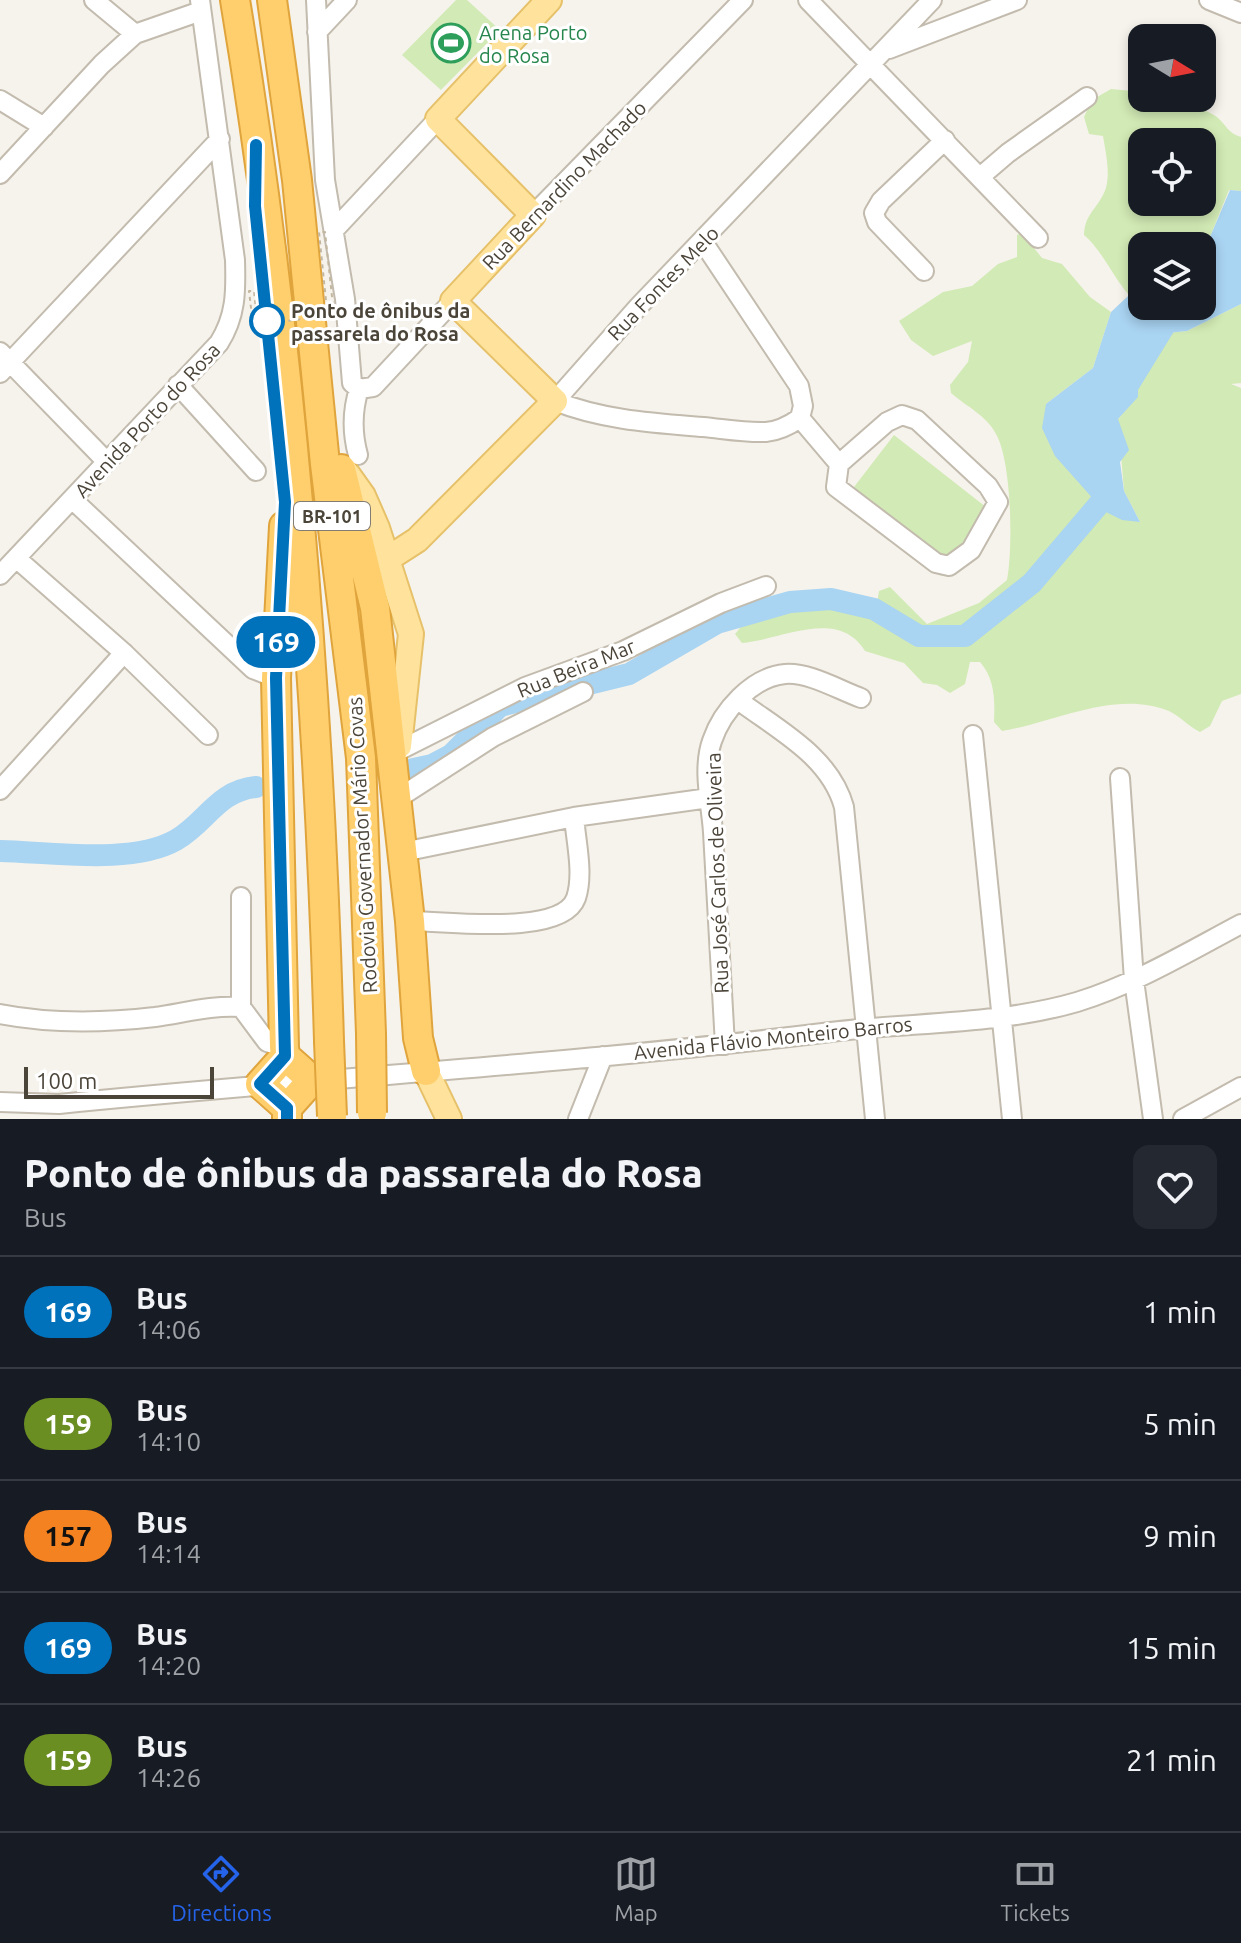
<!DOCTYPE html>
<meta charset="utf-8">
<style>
:root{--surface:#171b24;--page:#242831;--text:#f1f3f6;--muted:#9ea1a6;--line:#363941;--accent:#2563eb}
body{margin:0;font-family:Ubuntu,sans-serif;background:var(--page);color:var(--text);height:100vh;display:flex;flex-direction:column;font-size:30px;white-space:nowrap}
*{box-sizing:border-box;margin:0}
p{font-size:26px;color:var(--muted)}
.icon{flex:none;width:44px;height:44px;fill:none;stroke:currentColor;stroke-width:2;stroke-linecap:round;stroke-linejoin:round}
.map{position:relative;height:1119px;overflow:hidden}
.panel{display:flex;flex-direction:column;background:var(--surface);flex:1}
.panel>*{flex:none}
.badge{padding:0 16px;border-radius:26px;font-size:28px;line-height:52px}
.needle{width:52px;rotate:100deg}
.buttons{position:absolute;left:1128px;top:24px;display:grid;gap:16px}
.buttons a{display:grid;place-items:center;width:88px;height:88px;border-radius:16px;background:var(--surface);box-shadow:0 4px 12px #0003;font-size:40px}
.scale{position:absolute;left:24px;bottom:20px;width:190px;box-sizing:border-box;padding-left:8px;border:4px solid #4b4439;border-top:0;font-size:22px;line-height:28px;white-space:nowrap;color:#4b4439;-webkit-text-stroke:6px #fff;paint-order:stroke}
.map>.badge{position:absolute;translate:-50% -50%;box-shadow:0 0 0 4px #fff}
.round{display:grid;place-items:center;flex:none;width:84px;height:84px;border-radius:16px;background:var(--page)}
.overview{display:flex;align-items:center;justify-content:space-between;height:136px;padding:0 24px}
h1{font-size:38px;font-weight:800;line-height:60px}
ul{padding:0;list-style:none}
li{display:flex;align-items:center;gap:24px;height:112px;padding:0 24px;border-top:2px solid var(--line)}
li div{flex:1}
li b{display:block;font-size:30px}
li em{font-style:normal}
li .badge{min-width:88px;font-weight:700;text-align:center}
.dock{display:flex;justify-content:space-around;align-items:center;height:112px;border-top:2px solid var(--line);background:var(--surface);font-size:22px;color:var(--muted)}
.dock a{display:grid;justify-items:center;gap:4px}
.dock .on{color:var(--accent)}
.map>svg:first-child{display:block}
.green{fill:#d2eab5;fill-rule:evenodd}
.water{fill:#a9d4f2}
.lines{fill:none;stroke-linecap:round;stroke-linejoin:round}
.river{stroke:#a9d4f2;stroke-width:22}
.minor-casing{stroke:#c2bbae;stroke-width:22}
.major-casing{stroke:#e6c16a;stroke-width:28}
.highway-casing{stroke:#e0a43c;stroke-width:32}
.minor{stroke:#fff;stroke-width:18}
.major{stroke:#ffe39c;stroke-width:24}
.highway{stroke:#ffcf6e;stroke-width:28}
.highway-bridge-casing{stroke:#e0a43c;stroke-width:32;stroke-linecap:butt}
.path-bridge{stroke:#c4b79f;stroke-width:2;stroke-dasharray:4 4;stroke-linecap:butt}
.highway-bridge{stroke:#ffcf6e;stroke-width:28}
.line-casing{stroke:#fff;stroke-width:18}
.line{stroke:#0072bc;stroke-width:12}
.stop-dot{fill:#fff;stroke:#0072bc;stroke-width:4}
.labels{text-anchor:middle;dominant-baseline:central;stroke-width:6;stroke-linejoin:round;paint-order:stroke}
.shield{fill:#fff;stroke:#817c74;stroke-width:2}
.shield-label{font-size:18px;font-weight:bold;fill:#4b4439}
.leisure-label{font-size:20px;fill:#27864d;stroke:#fff;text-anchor:start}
.street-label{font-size:20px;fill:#4b4439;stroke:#fff}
.stop-label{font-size:20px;font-weight:bold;fill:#4b4439;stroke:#fff;text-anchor:start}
</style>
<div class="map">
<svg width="1241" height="1119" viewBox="0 0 1241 1119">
<rect width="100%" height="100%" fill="#f6f3ec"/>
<path class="green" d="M 456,0 L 467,0 L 500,30 L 441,90 L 402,55 Z
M 1111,89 L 1142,92 L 1142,98 C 1162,98 1200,105 1217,117 C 1226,125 1229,134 1241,137 L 1241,191 L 1229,190 L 1210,237 L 1196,246 L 1142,246 L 1142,283 L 1129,295 C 1113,277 1102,250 1084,235 C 1085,215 1094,212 1103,195 C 1112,179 1106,154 1103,136 L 1089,134 L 1084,117 L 1092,100 ZM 1142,142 L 1202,142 L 1202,202 L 1142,202 Z
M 1022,233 L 1042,258 L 1062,264 L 1090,297 L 1111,312 L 1093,368 L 1046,404 L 1088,491 L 1104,511 L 1140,522 L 1124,491 L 1118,419 L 1138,396 L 1138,355 L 1148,335 L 1187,331 L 1241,304 L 1241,383 L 1231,384 L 1241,388 L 1241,694 L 1222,701 L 1210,726 L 1200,732 C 1189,727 1180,716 1169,711 C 1115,689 1053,723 1002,731 L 994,722 C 995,700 995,679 980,662 L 970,662 L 965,684 L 950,693 L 937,685 L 923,683 L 904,663 L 865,651 C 838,607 781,640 742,643 L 735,634 L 745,622 C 810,607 848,599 907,634 L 899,619 L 877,603 L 879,591 L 890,587 L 927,624 L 979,603 L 1007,580 C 1013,549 1012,462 996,434 C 986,415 967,407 951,393 L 950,385 L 968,362 L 972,341 L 933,356 L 911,340 L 899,321 L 943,292 L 972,286 L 998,264 L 1017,257 L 1017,235 Z
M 894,435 L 991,511 L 941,576 L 844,500 Z"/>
<path class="water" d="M 1230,190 L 1241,191 L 1241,304 L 1187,331 L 1148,335 L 1138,355 L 1138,397 L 1118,419 L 1129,450 L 1120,462 L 1124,491 L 1140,522 L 1122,520 L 1104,511 L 1055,456 L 1042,428 L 1046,404 L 1093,368 L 1111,312 L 1142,283 L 1142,306 L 1202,306 L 1202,246 L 1196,246 L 1210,237 Z"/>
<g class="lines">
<path class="river" d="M 1122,395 L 1173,312 L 1183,306
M 409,770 L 432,765 L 451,755 L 500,706 L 629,674 L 717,623 L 790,602 L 831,599 L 874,609 L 919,636 L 965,636 L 1032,583 L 1106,496 L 1106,477
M 0,851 C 51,852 132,865 176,840 C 207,822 217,791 256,787"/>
<g class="minor-casing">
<path id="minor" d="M 94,0 L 135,34
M 316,0 L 325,180 L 345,299 L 352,383 L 359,389 L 373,387 L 453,301
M 808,0 L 1038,238
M 1209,0 L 1241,13
M 317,32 L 347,0
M 889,49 L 1017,0
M 0,100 L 44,127
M 0,174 L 102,64 L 135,34 L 201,11
M 980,177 L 1008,153 L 1087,97
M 533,215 L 743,0
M 335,229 L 438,119
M 703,242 L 799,386 L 803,406 L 800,418 C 790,425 779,431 766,432 C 745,433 724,429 703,427 C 654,423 602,420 555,401 L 639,306 L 932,0
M 924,271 L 877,222 L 874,213 L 881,201 L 945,140
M 0,352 L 107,462
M 0,373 L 220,139
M 178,385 L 256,471
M 902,415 L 917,420 L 988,486 L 998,502 L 971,550 L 949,566 L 936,563 L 836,487 L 839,464 L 887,422 Z
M 800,418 L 839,464
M 358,455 C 352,433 352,411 359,389
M 73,500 L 253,669 L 276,678
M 16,558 L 124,653 L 208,735
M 0,575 L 219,343 C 236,316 236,292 235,260 L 200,0
M 738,700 C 778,730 830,756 844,807 L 875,1119
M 973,735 L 1012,1119
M 390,755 L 525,687 L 623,651 L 721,603 L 766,586
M 1120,778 L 1134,980 L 1153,1119
M 0,790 L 124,653
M 397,799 L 493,737 L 583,692
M 403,852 L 574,817 L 709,798
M 241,897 L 241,1007
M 410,921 C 446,921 562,937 576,898 C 584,874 576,842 574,817
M 0,1014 C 51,1024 103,1023 155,1017 C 184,1013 211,1005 241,1007 L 267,1042 L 284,1047
M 725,1045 C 721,974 717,903 713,832 C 711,803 702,769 712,741 C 722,711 752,677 785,674 C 809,672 839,690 861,698
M 0,1102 L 59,1104 C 316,1078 574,1064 831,1032 C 912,1022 998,1025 1077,1002 C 1135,984 1188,952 1241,924
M 578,1119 L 603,1056
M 1183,1119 L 1241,1087"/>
</g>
<g class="major-casing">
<path id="major" d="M 343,468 L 363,496 L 377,528 L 411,634 L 399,746
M 389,558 L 417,540 L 555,401 L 453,301 L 533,215 L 438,119 L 549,0
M 426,1071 L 449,1119"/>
</g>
<g class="highway-casing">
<path id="highway" d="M 235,0 C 292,343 319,693 329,1041
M 272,0 L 297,180 L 325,464 L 361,758 L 371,1034
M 341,469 L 375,608 L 410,921 L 418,1038 L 426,1071
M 284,526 L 276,678 L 284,1047 L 285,1056 L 312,1080 L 287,1108 L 287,1119
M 285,1056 L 260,1084 L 287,1108"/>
</g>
<use href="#minor" class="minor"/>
<use href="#major" class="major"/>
<use href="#highway" class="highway"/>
<g class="highway-bridge-casing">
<path id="highway-bridge" d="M 371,1034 L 372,1113
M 329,1041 L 332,1116"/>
</g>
<path class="path-bridge" d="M 257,320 L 254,291 L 249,291 L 253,325 L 334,315 L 325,232 L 319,232 L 326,301"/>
<use href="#highway-bridge" class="highway-bridge"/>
</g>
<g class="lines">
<g class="line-casing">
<path id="line" d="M 256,145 L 255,206 L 285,502 L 276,678 L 285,1056 L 260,1084 L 287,1108 L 287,1119"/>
</g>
<use href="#line" class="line"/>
</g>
<defs>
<g id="stadium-ring" transform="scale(2)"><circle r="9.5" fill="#fff" stroke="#2e9e5b" stroke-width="1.5"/><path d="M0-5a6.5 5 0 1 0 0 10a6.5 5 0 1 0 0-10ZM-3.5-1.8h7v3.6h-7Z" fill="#2e9e5b"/></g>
</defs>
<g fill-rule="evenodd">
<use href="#stadium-ring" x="451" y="43"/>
</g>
<circle class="stop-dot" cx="267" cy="321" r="16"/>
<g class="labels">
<rect class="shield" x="294" y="502" width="76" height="28" rx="6"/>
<g class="shield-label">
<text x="332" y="516">BR-101</text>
</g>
<g class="leisure-label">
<text x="479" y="32">Arena Porto<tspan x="479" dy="23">do Rosa</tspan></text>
</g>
<g class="street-label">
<text transform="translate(564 185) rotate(-46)">Rua Bernardino Machado</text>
<text transform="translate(663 283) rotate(-46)">Rua Fontes Melo</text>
<text transform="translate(147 420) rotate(-47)">Avenida Porto do Rosa</text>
<text transform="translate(576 668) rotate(-22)">Rua Beira Mar</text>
<text transform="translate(362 845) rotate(-93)">Rodovia Governador Mário Covas</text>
<text transform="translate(717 873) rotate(-92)">Rua José Carlos de Oliveira</text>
<text transform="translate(773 1038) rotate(-6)">Avenida Flávio Monteiro Barros</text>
</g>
<g class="stop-label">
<text x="291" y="310">Ponto de ônibus da<tspan x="291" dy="23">passarela do Rosa</tspan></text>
</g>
</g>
</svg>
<div class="buttons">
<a><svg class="needle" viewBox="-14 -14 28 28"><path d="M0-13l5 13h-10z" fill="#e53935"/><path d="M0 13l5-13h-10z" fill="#9ea1a6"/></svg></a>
<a><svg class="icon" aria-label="locate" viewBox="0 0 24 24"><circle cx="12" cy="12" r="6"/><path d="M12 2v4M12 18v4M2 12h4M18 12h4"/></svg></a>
<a><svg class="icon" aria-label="layers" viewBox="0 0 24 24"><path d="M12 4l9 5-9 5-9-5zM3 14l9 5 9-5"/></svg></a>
</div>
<div class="scale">100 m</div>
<b class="badge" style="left:276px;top:642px;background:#0072bc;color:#fff">169</b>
</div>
<section class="panel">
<div class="overview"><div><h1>Ponto de ônibus da passarela do Rosa</h1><p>Bus</p></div><a class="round"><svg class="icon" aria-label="heart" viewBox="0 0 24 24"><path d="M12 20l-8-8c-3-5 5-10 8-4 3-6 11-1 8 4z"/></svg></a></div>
<ul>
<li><span class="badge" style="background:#0072bc;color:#fff">169</span><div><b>Bus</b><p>14:06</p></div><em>1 min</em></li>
<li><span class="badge" style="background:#6b8e23;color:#fff">159</span><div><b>Bus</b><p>14:10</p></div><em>5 min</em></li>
<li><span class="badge" style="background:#f58220;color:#111">157</span><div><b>Bus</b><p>14:14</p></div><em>9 min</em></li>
<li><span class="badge" style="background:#0072bc;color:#fff">169</span><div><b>Bus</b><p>14:20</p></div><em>15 min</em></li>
<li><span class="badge" style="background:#6b8e23;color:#fff">159</span><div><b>Bus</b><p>14:26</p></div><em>21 min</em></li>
</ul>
</section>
<nav class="dock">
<a class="on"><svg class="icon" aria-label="directions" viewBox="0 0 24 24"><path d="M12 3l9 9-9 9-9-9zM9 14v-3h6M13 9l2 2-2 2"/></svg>Directions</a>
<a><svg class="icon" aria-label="map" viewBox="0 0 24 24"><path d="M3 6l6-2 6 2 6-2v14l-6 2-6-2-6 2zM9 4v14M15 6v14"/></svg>Map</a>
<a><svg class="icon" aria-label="tickets" viewBox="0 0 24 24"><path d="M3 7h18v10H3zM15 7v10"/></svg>Tickets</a>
</nav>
